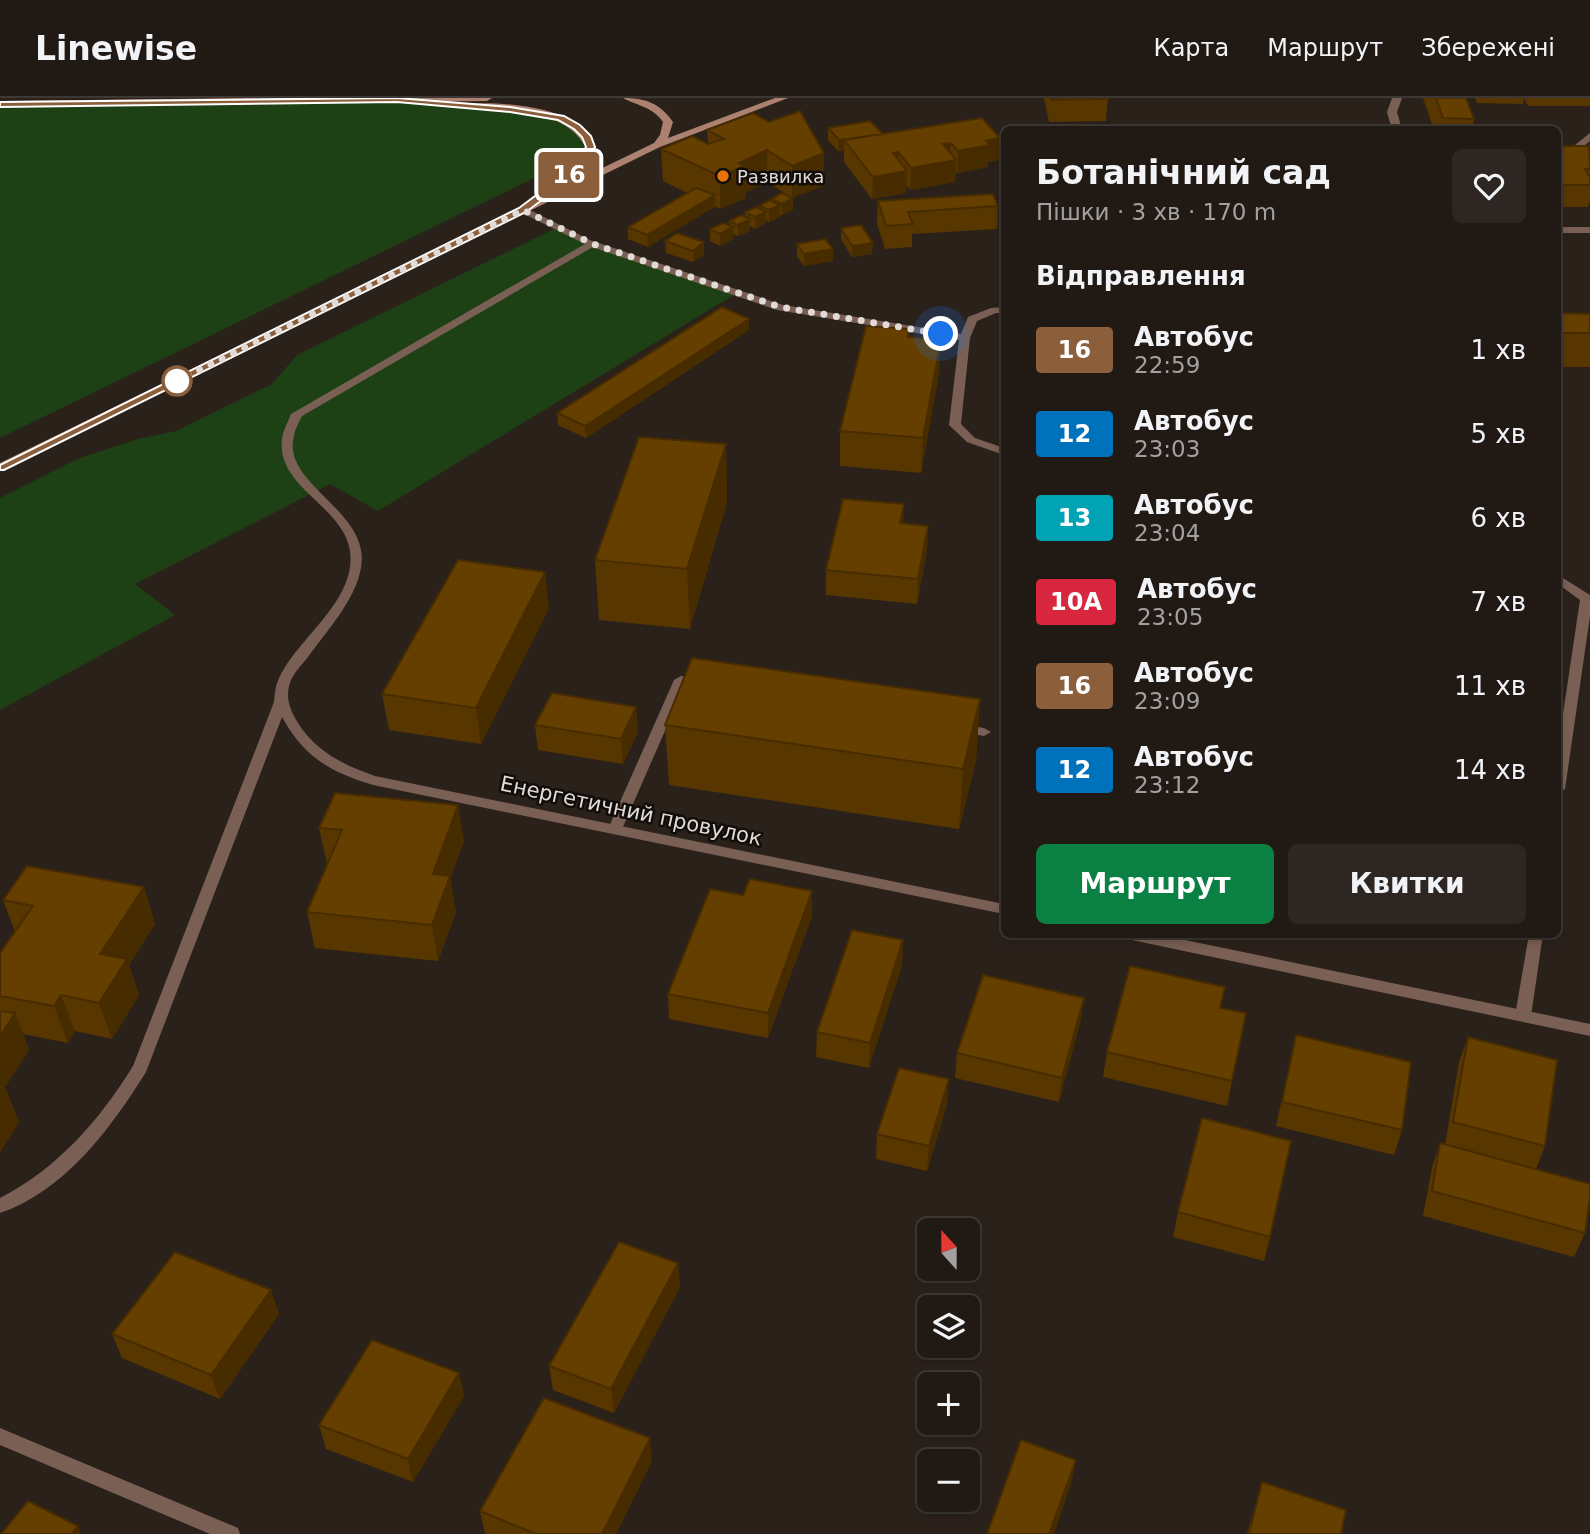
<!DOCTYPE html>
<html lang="uk">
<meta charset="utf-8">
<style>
:root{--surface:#201914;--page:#2d2622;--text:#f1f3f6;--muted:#a2a0a0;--line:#3d3834;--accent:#0b8043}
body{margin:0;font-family:"DejaVu Sans",sans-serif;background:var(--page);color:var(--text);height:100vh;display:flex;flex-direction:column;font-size:26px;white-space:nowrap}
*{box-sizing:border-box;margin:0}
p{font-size:23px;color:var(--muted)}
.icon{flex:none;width:38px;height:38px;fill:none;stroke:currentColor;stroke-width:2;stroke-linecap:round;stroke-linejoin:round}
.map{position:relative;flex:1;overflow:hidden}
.details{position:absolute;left:1001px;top:28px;width:560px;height:812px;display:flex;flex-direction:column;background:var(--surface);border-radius:10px;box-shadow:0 4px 10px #0003,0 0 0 2px var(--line)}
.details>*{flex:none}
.badge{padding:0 14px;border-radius:5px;font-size:24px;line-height:46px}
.needle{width:46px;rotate:339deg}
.tools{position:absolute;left:917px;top:1120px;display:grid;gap:14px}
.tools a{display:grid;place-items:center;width:63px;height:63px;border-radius:10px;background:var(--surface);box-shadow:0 4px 10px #0003,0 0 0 2px var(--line);font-size:35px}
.you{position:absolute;width:35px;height:35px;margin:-18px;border:5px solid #fff;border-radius:50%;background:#1a73e8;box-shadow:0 0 0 10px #1a73e833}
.map>.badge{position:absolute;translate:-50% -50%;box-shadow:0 0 0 4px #fff}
h2{padding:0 35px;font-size:26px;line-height:63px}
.round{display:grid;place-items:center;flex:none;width:74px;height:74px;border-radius:10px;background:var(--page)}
.overview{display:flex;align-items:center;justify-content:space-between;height:119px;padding:0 35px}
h1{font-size:33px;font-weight:700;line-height:52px}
.button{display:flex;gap:14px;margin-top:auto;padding:14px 35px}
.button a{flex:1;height:80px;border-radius:10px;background:var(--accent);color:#fff;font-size:28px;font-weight:700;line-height:80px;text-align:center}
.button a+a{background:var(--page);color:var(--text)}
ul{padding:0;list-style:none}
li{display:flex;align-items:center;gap:21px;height:84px;padding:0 35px}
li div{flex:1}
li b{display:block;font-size:26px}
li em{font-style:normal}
li .badge{min-width:77px;font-weight:700;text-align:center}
header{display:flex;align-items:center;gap:42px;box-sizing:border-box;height:98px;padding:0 35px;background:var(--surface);border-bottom:2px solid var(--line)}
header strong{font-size:33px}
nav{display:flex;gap:38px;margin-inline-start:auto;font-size:24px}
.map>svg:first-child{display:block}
.green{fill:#1e4015}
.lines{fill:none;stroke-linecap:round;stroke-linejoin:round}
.service{fill:#7a6054;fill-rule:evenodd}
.minor{fill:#7a6054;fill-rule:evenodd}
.secondary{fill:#ac816f;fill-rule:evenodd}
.wall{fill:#573600}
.shaded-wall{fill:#472c00}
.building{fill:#653f00;stroke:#472c00;stroke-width:2}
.line{fill:#8b5e3c;stroke:#fff;stroke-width:2}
.walk{stroke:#e1dad6;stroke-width:7;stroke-dasharray:0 12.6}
.food-dot{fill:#e8710a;stroke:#100c09;stroke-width:2.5}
.stop-dot{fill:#fff;stroke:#8b5e3c;stroke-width:3.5}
.labels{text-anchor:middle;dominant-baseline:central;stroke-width:5;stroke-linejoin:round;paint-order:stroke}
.far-poi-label{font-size:18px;fill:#e1dad6;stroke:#100c09;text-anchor:start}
.street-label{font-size:21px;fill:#e1dad6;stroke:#100c09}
</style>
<header>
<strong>Linewise</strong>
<nav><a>Карта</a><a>Маршрут</a><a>Збережені</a></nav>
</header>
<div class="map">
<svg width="1590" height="1436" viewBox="0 0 1590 1436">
<rect width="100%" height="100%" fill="#2b211b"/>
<path class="green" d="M 398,2 L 510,12 L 561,20 L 591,49 L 567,64 L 0,340 L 0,6 Z
M 558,129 L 593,146 L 737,195 L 378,413 L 330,386 L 135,486 L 175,517 L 0,612 L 0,400 L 77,361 L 138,341 L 176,333 L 272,286 L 297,257 Z"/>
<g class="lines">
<path class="service" d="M 1392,0 L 1402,0 L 1397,14 L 1402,32 L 1392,32 L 1387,14 Z
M 1590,35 L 1590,43 L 1570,60 L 1558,61 L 1558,55 L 1565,55 Z
M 1558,129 L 1590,129 L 1590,135 L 1558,135 Z
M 593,143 L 783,207 L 961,236 L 968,219 L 991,210 L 1004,209 L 1004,215 L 996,215 L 977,223 L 970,240 L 961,326 L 975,340 L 1004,350 L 1004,357 L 967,344 L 949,327 L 959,242 L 777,212 L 589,148 L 589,144 Z
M 1558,477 L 1590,497 L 1590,518 L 1565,691 L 1558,696 L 1558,649 L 1580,502 L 1558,486 Z
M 681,578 L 707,583 L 709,586 L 702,590 L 685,587 L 622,731 L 620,734 L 610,734 L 608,731 L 674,582 Z
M 960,626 L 984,630 L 991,634 L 984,638 L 955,633 L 953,630 L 955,627 Z
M 1529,836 L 1543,836 L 1531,918 L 1528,922 L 1518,922 L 1515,918 Z"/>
<path class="minor" d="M 520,110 L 526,110 L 598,146 L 302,318 C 299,324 295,331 294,338 C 282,381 353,407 361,452 C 368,489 328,531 308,559 C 302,567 293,575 290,585 C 285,600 290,612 298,625 C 316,654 344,667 375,678 L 1004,806 L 1004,816 L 373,687 C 330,674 304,659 282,619 L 146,974 C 111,1030 65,1093 0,1115 L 0,1100 C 58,1070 99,1023 133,968 L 274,604 C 275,597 275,589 278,583 C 295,541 357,504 350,453 C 343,407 276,390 282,341 C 283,333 288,324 291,316 L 585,146 L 520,114 Z
M 1120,836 L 1156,836 L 1590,926 L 1590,938 L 1127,841 Z
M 0,1330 L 238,1430 L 240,1436 L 210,1436 L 0,1347 Z"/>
<path class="secondary" d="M 266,0 L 492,0 L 487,3 L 0,9 L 0,3 Z
M 623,0 C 645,0 660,5 673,24 L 668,40 L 775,0 L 788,0 L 660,49 L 0,372 L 0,365 L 548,97 L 542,94 L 575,68 L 586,49 C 562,9 511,13 469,11 L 466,10 L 466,6 C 494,3 550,8 574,24 C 584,30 590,39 596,49 L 582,72 L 553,94 L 654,45 L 660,37 L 663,24 C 653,9 638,8 623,0 Z"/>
</g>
<path class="wall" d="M 1044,0 L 1108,0 L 1106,23 L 1049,24 Z
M 1423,0 L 1466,0 L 1474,21 L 1472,32 L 1434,32 Z
M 1475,0 L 1590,0 L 1590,8 L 1528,8 L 1524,0 L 1523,6 L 1477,5 Z
M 828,30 L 883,36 L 1000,40 L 999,62 L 988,64 L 988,69 L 957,75 L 956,74 L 955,84 L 910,92 L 906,87 L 906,95 L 872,101 L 844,64 L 844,52 L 838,53 L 828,42 Z
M 707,32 L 824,55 L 823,88 L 792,100 L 793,112 L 782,117 L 780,117 L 780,119 L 769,124 L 766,122 L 766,125 L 755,131 L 750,128 L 750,133 L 738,138 L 733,136 L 733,141 L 720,148 L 710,143 L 710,131 L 729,128 L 729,123 L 745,119 L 745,114 L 759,111 L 759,108 L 771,103 L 771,101 L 791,99 L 767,84 L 746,94 L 746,100 L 720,111 L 715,108 L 648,149 L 628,141 L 628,129 L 687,95 L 663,83 L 661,51 L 708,46 Z
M 1558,48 L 1590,49 L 1590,102 L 1588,109 L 1558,109 Z
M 878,103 L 998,108 L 997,131 L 912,136 L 912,149 L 885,151 L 877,126 Z
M 841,130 L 872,156 L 852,159 L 841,141 Z
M 665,143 L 704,144 L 704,156 L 693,164 L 666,155 Z
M 797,146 L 833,151 L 833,163 L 804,168 L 797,158 Z
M 1558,215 L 1590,216 L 1590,269 L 1558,269 Z
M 749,232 L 586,340 L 558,327 L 557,315 Z
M 909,239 L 939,275 L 921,375 L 840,368 L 840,333 Z
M 726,346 L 727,404 L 690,531 L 599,522 L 595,462 Z
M 903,426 L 928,428 L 927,452 L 917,506 L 826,497 L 826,472 Z
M 549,510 L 481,646 L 389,632 L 382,596 Z
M 980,601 L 976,662 L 959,731 L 669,687 L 665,627 Z
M 636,609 L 638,634 L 623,666 L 538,652 L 535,627 Z
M 319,730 L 464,743 L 450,781 L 456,814 L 438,863 L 315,850 L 307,814 L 327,766 Z
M 144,789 L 155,826 L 129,867 L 139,897 L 112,941 L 75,933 L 68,945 L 23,936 L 29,952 L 5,989 L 19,1024 L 0,1054 L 0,855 L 15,834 L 3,802 Z
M 812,793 L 812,818 L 768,940 L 669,921 L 668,896 L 743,797 Z
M 903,842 L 902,867 L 869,970 L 816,959 L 817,934 Z
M 1084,900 L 1080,925 L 1059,1004 L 955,980 L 957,955 Z
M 1220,910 L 1232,983 L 1227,1008 L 1103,979 L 1107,954 Z
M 1296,937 L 1402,1032 L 1394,1057 L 1276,1028 Z
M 1468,939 L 1545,1048 L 1536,1071 L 1585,1135 L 1574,1159 L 1423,1118 L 1432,1070 L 1440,1045 L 1445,1047 L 1459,964 Z
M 947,1006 L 927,1073 L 876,1061 L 877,1036 Z
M 1178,1114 L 1270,1139 L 1264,1163 L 1173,1139 Z
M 678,1165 L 680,1189 L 614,1315 L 553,1292 L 549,1268 Z
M 271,1192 L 279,1216 L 220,1301 L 122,1260 L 112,1236 Z
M 459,1275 L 464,1298 L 413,1384 L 326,1351 L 319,1327 Z
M 652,1363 L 616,1436 L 485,1436 L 480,1413 Z
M 1262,1384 L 1341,1436 L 1247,1436 Z"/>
<path class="shaded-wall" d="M 848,40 L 848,46 L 844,42 L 844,52 L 838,53 L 839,42 Z
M 1000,40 L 999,62 L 988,64 L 988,69 L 957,75 L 958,53 L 986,43 Z
M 951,45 L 950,63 L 956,62 L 955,84 L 910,92 L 911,70 L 943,46 Z
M 767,52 L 767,84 L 746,94 L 746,100 L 720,111 L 720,78 L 739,65 Z
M 898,54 L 898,74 L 907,73 L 906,95 L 872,101 L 873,79 L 893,55 Z
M 824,55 L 823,88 L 792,100 L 792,68 Z
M 715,97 L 715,109 L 648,149 L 647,137 Z
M 793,100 L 793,112 L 782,117 L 782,106 Z
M 780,107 L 780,119 L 769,124 L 769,112 Z
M 766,114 L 766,125 L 755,131 L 755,119 Z
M 750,121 L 750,133 L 738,138 L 738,127 Z
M 733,129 L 733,141 L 720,148 L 720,136 Z
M 704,144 L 704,156 L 693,164 L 693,153 Z
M 873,145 L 872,156 L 852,159 L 852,148 Z
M 833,151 L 833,163 L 804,168 L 804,156 Z
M 749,221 L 749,232 L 586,340 L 585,328 Z
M 941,241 L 939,275 L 921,375 L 923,340 Z
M 726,346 L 727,404 L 690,531 L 687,471 Z
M 904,406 L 903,430 L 900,425 Z
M 928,428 L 927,452 L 917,506 L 918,481 Z
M 545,474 L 549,510 L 481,646 L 476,610 Z
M 980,601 L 976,662 L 959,731 L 963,671 Z
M 636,609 L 638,634 L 623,666 L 621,641 Z
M 458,707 L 464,743 L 450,781 L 456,814 L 438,863 L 432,827 L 433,776 Z
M 144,789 L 155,826 L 129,867 L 139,897 L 112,941 L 99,905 L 100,856 Z
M 812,793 L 812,818 L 768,940 L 768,915 Z
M 903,842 L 902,867 L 869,970 L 870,945 Z
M 61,897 L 75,933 L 68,945 L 54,908 Z
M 1084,900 L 1080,925 L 1059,1004 L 1062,980 Z
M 15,915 L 29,952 L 5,989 L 19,1024 L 0,1054 L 0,939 Z
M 949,981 L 947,1006 L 927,1073 L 929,1048 Z
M 678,1165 L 680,1189 L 614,1315 L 611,1291 Z
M 271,1192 L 279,1216 L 220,1301 L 211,1277 Z
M 459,1275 L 464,1298 L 413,1384 L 408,1361 Z
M 650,1340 L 652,1363 L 616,1436 L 602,1436 Z
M 1076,1362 L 1071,1386 L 1054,1436 L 1049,1436 Z
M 78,1428 L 81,1436 L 72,1436 Z"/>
<path class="building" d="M 1051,0 L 1108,0 L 1108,1 L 1051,2 Z
M 1436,0 L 1466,0 L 1474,21 L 1443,20 Z
M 800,13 L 824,55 L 792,68 L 767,52 L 739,65 L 745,68 L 720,78 L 661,51 L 692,38 L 708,46 L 724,41 L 707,32 L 753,15 L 769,24 Z
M 982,20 L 1000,40 L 986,43 L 989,47 L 958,53 L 951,45 L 943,46 L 956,62 L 911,70 L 898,54 L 893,55 L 907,73 L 873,79 L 844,42 Z
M 870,23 L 883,36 L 839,42 L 828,30 Z
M 1558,48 L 1589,48 L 1590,71 L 1585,71 L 1590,79 L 1590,87 L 1558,87 Z
M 696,90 L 715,97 L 647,137 L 628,129 Z
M 782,95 L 793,100 L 782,106 L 771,101 Z
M 993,96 L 998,108 L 908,114 L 913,126 L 886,128 L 878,103 Z
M 770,102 L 780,107 L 769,112 L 759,108 Z
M 756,109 L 766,114 L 755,119 L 745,114 Z
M 741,117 L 750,121 L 738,127 L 729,123 Z
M 723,125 L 733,129 L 720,136 L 710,131 Z
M 861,127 L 873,145 L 852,148 L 841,130 Z
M 677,135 L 704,144 L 693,153 L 665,143 Z
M 825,141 L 833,151 L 804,156 L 797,146 Z
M 722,209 L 749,221 L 585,328 L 557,315 Z
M 1558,215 L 1590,216 L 1590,235 L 1558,235 Z
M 866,228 L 909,231 L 908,239 L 941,241 L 923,340 L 840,333 Z
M 639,339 L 726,346 L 687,471 L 595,462 Z
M 843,401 L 904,406 L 900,425 L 928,428 L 918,481 L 826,472 Z
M 458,462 L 545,474 L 476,610 L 382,596 Z
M 692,560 L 980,601 L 963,671 L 665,627 Z
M 552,595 L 636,609 L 621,641 L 535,627 Z
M 335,695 L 458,707 L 433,776 L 450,778 L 432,827 L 307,814 L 342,732 L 319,730 Z
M 27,768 L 144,789 L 100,856 L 127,861 L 99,905 L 61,897 L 54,908 L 0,898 L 0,855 L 33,808 L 3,802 Z
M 750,781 L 812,793 L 768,915 L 668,896 L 710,791 L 743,797 Z
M 852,832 L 903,842 L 870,945 L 817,934 Z
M 1130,868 L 1225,889 L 1220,910 L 1246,915 L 1232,983 L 1107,954 Z
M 983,877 L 1084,900 L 1062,980 L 957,955 Z
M 0,913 L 15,915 L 0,939 Z
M 1296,937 L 1411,964 L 1402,1032 L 1282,1004 Z
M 1468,939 L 1557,962 L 1545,1048 L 1453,1024 Z
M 899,970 L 949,981 L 929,1048 L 877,1036 Z
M 0,987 L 4,988 L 0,995 Z
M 1202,1020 L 1291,1043 L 1270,1139 L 1178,1114 Z
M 1440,1045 L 1590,1086 L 1590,1098 L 1585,1135 L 1432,1093 Z
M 619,1144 L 678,1165 L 611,1291 L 549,1268 Z
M 175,1154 L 271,1192 L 211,1277 L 112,1236 Z
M 372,1242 L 459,1275 L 408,1361 L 319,1327 Z
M 544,1300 L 650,1340 L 602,1436 L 536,1436 L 480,1413 Z
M 1021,1342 L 1076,1362 L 1049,1436 L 987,1436 Z
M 1262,1384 L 1346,1412 L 1341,1436 L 1249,1436 Z
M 28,1403 L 78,1428 L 72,1436 L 1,1436 Z"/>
<path class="line" d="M 397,0 L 510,9 L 564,18 L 580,27 L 591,38 L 595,49 L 582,72 L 526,114 L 4,372 L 0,372 L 0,367 L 519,110 L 575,68 L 586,49 L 582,39 L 574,31 L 558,22 L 510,14 L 397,4 L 0,9 L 0,4 Z"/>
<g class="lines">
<path class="walk" d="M 177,283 L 523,112 L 593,146 L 780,209 L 941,236"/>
</g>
<circle class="food-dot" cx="723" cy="78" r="7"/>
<circle class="stop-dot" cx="177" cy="283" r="14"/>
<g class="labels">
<g class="far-poi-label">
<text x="737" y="78">Развилка</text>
</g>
<g class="street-label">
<text transform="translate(631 713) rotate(12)">Енергетичний провулок</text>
</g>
</g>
</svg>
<div class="tools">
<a><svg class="needle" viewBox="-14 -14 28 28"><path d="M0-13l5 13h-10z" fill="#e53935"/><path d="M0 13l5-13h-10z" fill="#a2a0a0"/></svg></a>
<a><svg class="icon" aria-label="layers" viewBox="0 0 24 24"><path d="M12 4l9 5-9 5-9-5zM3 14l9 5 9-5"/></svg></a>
<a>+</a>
<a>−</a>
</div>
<div class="you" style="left:941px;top:236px"></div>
<b class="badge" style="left:569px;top:77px;background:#8b5e3c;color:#fff">16</b>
<section class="details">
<div class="overview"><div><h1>Ботанічний сад</h1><p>Пішки · 3 хв · 170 m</p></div><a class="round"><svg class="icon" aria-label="heart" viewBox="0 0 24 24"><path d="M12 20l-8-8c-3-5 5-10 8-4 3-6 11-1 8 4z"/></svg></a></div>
<h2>Відправлення</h2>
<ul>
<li><span class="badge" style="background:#8b5e3c;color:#fff">16</span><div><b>Автобус</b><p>22:59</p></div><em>1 хв</em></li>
<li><span class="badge" style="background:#0072bc;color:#fff">12</span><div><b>Автобус</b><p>23:03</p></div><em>5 хв</em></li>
<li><span class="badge" style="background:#00a3b4;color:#fff">13</span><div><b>Автобус</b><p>23:04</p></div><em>6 хв</em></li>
<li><span class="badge" style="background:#d7263d;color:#fff">10А</span><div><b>Автобус</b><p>23:05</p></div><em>7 хв</em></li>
<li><span class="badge" style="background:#8b5e3c;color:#fff">16</span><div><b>Автобус</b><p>23:09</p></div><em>11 хв</em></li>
<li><span class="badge" style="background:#0072bc;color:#fff">12</span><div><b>Автобус</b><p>23:12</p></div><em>14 хв</em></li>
</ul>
<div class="button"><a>Маршрут</a><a>Квитки</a></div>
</section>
</div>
